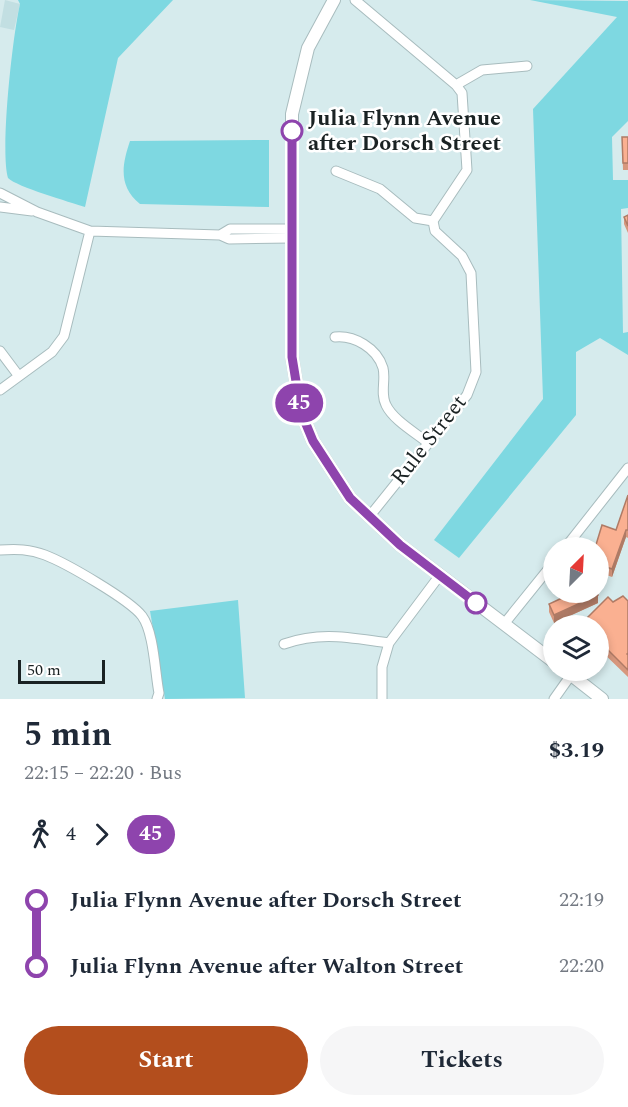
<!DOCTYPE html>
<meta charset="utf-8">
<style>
:root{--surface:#fff;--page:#f6f6f7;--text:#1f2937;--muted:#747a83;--accent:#b34e1d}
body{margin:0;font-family:Spectral,serif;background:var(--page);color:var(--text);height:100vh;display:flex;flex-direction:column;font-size:22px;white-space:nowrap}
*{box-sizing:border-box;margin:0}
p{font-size:20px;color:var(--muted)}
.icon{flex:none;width:33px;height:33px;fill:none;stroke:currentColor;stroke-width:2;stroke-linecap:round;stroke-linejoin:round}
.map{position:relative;height:699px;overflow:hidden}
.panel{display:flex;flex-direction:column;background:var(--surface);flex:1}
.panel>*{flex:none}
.badge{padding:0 12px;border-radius:20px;font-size:21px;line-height:39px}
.needle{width:39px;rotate:24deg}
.controls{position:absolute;left:543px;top:537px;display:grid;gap:12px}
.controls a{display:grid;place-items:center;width:66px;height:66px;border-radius:50%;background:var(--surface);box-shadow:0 3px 9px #0003;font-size:30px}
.scale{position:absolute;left:18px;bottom:15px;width:87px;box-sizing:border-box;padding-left:6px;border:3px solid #1a2223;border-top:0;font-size:16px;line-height:21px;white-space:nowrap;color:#1a2223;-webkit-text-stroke:4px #fff;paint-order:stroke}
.map>.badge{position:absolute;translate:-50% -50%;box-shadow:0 0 0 3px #fff}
.legs{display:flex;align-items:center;gap:9px;height:66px;padding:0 24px;font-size:20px}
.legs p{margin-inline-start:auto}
.headline{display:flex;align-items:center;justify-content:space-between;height:102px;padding:0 24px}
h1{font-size:33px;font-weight:700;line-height:45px}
.cta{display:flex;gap:12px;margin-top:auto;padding:12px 24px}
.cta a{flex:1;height:69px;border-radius:36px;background:var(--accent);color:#fff;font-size:24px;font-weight:700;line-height:69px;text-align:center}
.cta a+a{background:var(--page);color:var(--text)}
ul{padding:0 24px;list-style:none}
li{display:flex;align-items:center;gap:21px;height:66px;font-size:22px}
li i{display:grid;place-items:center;width:9px;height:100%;margin:0 8px;background:currentColor}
li i::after{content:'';width:15px;height:15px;margin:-8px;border:4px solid;border-radius:50%;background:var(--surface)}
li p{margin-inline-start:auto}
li:first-child i{background:linear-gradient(#0000 50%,currentColor 0)}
li:last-child i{background:linear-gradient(currentColor 50%,#0000 0)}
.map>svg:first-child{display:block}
.built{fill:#c2dfe2}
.green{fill:#7ed8e1}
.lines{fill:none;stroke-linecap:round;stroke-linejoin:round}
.minor-casing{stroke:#a8bcbe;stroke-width:11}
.tertiary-casing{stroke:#a8bcbe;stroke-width:14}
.minor{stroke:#fff;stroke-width:9}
.tertiary{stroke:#fff;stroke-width:12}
.wall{fill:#d7977d}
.shaded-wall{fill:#af7b66}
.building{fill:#fab091;stroke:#af7b66;stroke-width:1.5}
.line-1-casing{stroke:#fff;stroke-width:14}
.line-1{stroke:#8e44ad;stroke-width:9}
.stop-1-dot{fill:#fff;stroke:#8e44ad;stroke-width:3}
.labels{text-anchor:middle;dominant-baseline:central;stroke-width:5;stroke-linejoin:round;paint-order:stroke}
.stop-label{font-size:22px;font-weight:bold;fill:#1a2223;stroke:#fff;text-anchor:start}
.street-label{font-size:22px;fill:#1a2223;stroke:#fff}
</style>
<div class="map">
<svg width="628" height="699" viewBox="0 0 628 699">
<rect width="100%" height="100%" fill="#d6ebed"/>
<path class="built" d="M 5,0 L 20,4 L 14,30 L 0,27 Z"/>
<path class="green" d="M 18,0 L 173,0 L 118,58 L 85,207 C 70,202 17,187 8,178 C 0,152 12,39 20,4 Z
M 530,0 L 628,1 L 628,121 L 612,137 L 613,180 L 628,180 L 628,208 L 621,209 L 623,333 L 628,332 L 628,355 L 600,338 L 576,352 L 576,415 L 459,558 L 434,540 L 543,399 L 533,109 L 617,17 Z
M 269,140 L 269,207 L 140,204 C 118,186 122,165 130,141 Z
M 238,600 L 245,698 L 165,699 L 150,611 Z"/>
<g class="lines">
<g class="minor-casing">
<path id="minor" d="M 355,0 L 456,85 L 462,93 L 467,170 L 433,221 L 435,231 L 462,256 L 471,273 L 476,372 L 467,395 L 369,517
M 456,85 L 482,70 L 527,66
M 336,171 L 380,189 L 415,218 L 433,221
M 0,193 L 37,212 L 90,231 L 220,235 L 229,239 L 291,238
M 0,207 L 32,211
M 220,235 L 230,229 L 291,229
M 335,337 C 354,335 377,348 383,368 C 386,380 380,393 386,405 C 393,420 416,433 428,443
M 0,351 L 18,375
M 0,390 L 52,352 L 64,336 L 90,231
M 565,548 L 628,468
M 0,550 C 16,549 30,549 45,555 C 66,563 130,600 142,616 C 154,632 155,673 159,693 L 157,699
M 504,624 L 554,562
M 284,644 C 322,631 350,638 389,643
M 382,699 L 382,667 L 389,643 L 440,575
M 554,699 L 571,675"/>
</g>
<g class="tertiary-casing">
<path id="tertiary" d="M 334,0 L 308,48 L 292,114 L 292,357 L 301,412 L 313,441 L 350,498 L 400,545 L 554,662
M 565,670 L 602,699"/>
</g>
<use href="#minor" class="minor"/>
<use href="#tertiary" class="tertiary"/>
</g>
<path class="wall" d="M 622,137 L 628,137 L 628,170 L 623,170 Z
M 628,215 L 628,233 L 624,224 L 624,217 Z
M 628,495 L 628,538 L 626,537 L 612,577 L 598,572 L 598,548 L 616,530 Z
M 559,592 L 597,592 L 598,603 L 554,623 L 549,612 L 549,604 L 560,600 Z
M 628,601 L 628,677 L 598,648 L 598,626 L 586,626 L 586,619 L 613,602 Z"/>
<path class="shaded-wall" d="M 626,530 L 626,537 L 612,577 L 612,569 Z
M 598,595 L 598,603 L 554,623 L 554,615 Z"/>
<path class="building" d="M 622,137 L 628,137 L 628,163 L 623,163 Z
M 628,215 L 628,226 L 624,217 Z
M 628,495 L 628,530 L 626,530 L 612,569 L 598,564 L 598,548 L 595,548 L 602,525 L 616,530 Z
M 560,592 L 597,592 L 598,595 L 554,615 L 549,604 L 562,598 Z
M 623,596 L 628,601 L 628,653 L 627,654 L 628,655 L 628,670 L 598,640 L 598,626 L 592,626 L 593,625 L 586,619 L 608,597 L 613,602 Z"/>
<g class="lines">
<g class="line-1-casing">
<path id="line-1" d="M 292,131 L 292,357 L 301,412 L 313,441 L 350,498 L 400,545 L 476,603"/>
</g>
<use href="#line-1" class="line-1"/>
</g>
<g class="stop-1-dot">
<circle cx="292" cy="131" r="10"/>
<circle cx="476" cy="603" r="10"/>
</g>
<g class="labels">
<g class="stop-label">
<text x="308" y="118">Julia Flynn Avenue<tspan x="308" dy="25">after Dorsch Street</tspan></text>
</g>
<g class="street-label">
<text transform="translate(429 440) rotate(-52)">Rule Street</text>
</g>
</g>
</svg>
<div class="controls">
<a><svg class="needle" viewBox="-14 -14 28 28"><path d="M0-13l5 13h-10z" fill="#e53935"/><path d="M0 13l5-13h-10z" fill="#747a83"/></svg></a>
<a><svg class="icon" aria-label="layers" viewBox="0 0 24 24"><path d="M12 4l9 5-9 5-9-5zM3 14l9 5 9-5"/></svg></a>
</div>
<div class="scale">50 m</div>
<b class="badge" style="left:299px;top:403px;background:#8e44ad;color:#fff">45</b>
</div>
<section class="panel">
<div class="headline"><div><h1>5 min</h1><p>22:15 – 22:20 · Bus</p></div><b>$3.19</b></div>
<div class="legs"><svg class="icon" aria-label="walk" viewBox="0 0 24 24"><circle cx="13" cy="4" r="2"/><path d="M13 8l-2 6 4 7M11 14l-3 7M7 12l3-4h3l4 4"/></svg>4<svg class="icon" aria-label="forward" viewBox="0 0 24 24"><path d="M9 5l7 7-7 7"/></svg><b class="badge" style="background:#8e44ad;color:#fff">45</b></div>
<ul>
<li><i style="color:#8e44ad"></i><b>Julia Flynn Avenue after Dorsch Street</b><p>22:19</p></li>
<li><i style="color:#8e44ad"></i><b>Julia Flynn Avenue after Walton Street</b><p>22:20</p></li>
</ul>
<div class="cta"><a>Start</a><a>Tickets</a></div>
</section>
